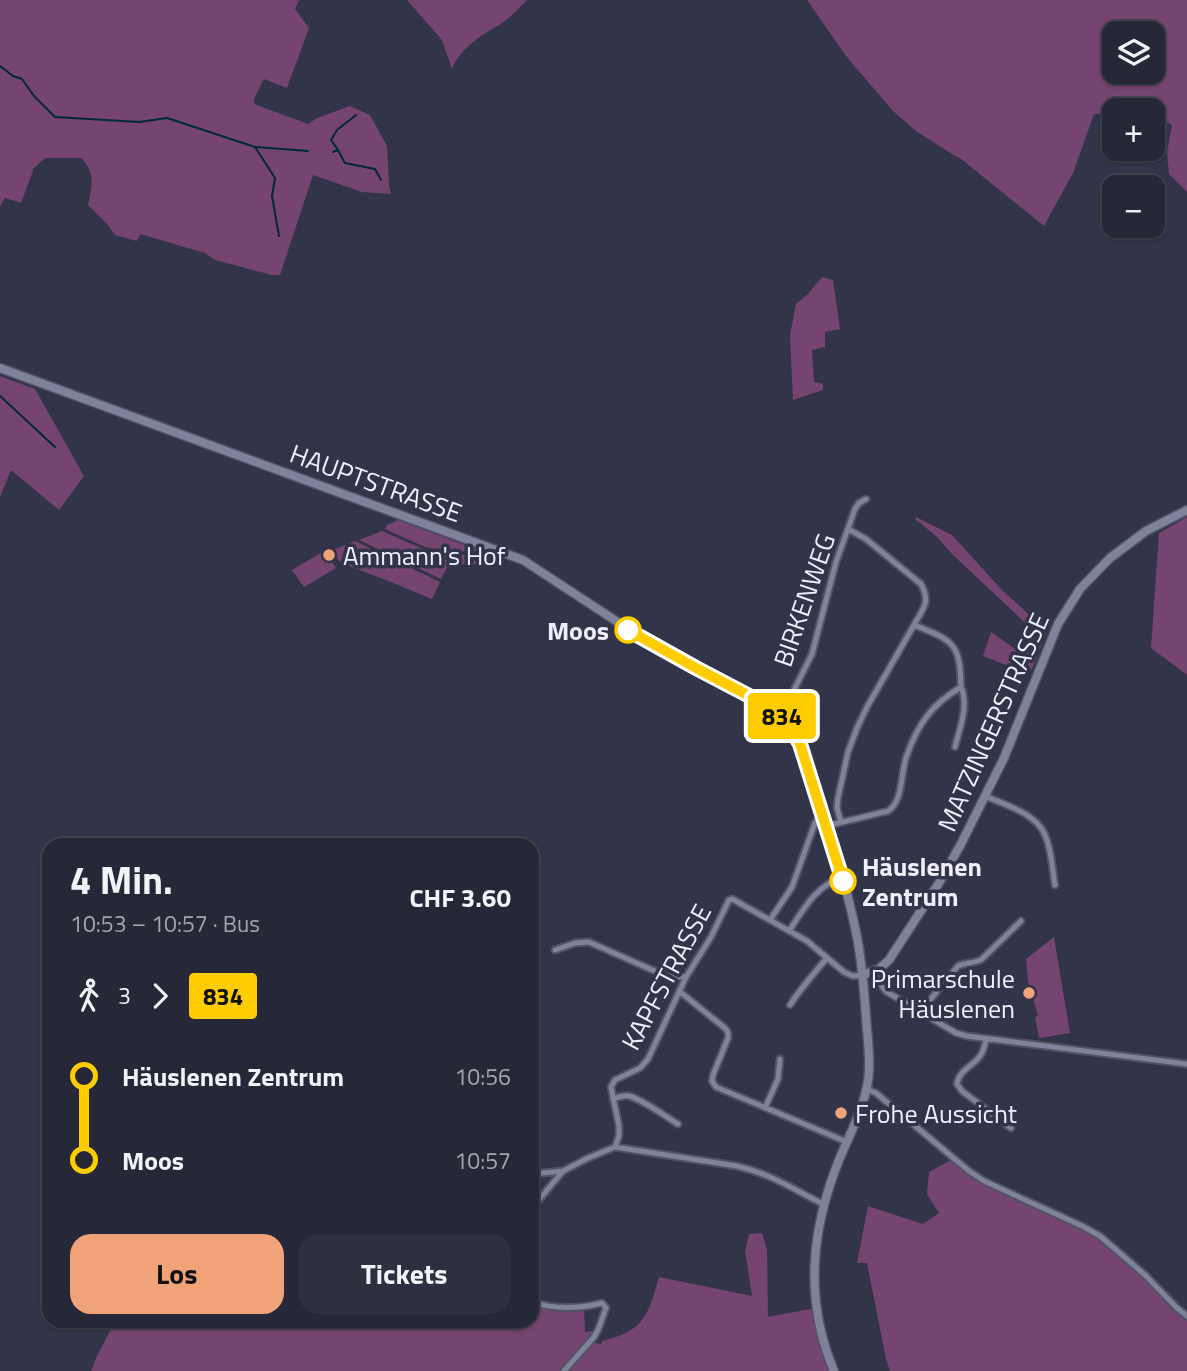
<!DOCTYPE html>
<html lang="de">
<meta charset="utf-8">
<style>
:root{--surface:#262837;--page:#2e303f;--text:#f1f3f6;--muted:#a4a6ad;--line:#424452;--accent:#f0a279}
body{margin:0;font-family:"Titillium Web",sans-serif;background:var(--page);color:var(--text);height:100vh;display:flex;flex-direction:column;font-size:26px;white-space:nowrap}
*{box-sizing:border-box;margin:0}
p{font-size:23px;color:var(--muted)}
.icon{flex:none;width:38px;height:38px;fill:none;stroke:currentColor;stroke-width:2;stroke-linecap:round;stroke-linejoin:round}
.map{position:relative;flex:1;overflow:hidden}
.sheet{position:absolute;left:42px;top:838px;width:497px;height:490px;display:flex;flex-direction:column;background:var(--surface);border-radius:21px;box-shadow:0 2px 5px #0004,0 0 0 2px var(--line)}
.sheet>*{flex:none}
.badge{padding:0 14px;border-radius:5px;font-size:24px;line-height:46px}
.buttons{position:absolute;left:1102px;top:21px;display:grid;gap:14px}
.buttons a{display:grid;place-items:center;width:63px;height:63px;border-radius:14px;background:var(--surface);box-shadow:0 2px 5px #0004,0 0 0 2px var(--line);font-size:35px}
.map>.badge{position:absolute;translate:-50% -50%;box-shadow:0 0 0 4px #fff}
.legs{display:flex;align-items:center;gap:10px;height:77px;padding:0 28px;font-size:23px}
.legs p{margin-inline-start:auto}
.summary{display:flex;align-items:center;justify-content:space-between;height:119px;padding:0 28px}
h1{font-size:38px;font-weight:700;line-height:52px}
.button{display:flex;gap:14px;margin-top:auto;padding:14px 28px}
.button a{flex:1;height:80px;border-radius:21px;background:var(--accent);color:#111;font-size:28px;font-weight:700;line-height:80px;text-align:center}
.button a+a{background:var(--page);color:var(--text)}
ul{padding:0 28px;list-style:none}
li{display:flex;align-items:center;gap:24px;height:84px;font-size:26px}
li i{display:grid;place-items:center;width:10px;height:100%;margin:0 9px;background:currentColor}
li i::after{content:'';width:18px;height:18px;margin:-9px;border:5px solid;border-radius:50%;background:var(--surface)}
li p{margin-inline-start:auto}
li:first-child i{background:linear-gradient(#0000 50%,currentColor 0)}
li:last-child i{background:linear-gradient(currentColor 50%,#0000 0)}
.map>svg:first-child{display:block}
.green{fill:#754471;fill-rule:evenodd}
.lines{fill:none;stroke-linecap:round;stroke-linejoin:round}
.stream{stroke:#002a38;stroke-width:2}
.street-casing{stroke:#515365;stroke-width:9}
.secondary-casing{stroke:#515365;stroke-width:11}
.street{stroke:#7e829a;stroke-width:5}
.secondary{stroke:#7e829a;stroke-width:8}
.line-1-casing{stroke:#fff;stroke-width:16}
.line-1{stroke:#fc0;stroke-width:10}
.poi-dot{fill:#f0a279;stroke:#323549;stroke-width:2.5}
.stop-1-dot{fill:#fff;stroke:#fc0;stroke-width:3.5}
.labels{text-anchor:middle;dominant-baseline:central;stroke-width:7;stroke-linejoin:round;paint-order:stroke}
.street-label{font-size:26px;fill:#edf0fd;stroke:#323549}
.poi-label{font-size:26px;fill:#edf0fd;stroke:#323549;text-anchor:start}
.stop-label{font-size:26px;font-weight:bold;fill:#edf0fd;stroke:#323549;text-anchor:end}
</style>
<div class="map">
<svg width="1187" height="1371" viewBox="0 0 1187 1371">
<rect width="100%" height="100%" fill="#323549"/>
<path class="green" d="M 0,0 L 299,0 L 295,9 L 309,28 L 287,88 L 264,79 L 254,99 L 254,104 L 308,124 L 317,118 L 350,106 L 370,115 L 387,146 L 389,185 L 391,194 L 362,192 L 313,175 L 280,275 L 272,275 L 215,260 L 205,253 L 140,234 L 137,241 L 115,235 L 107,224 L 88,205 C 92,186 96,173 81,158 L 45,158 L 33,169 L 33,171 L 21,203 L 5,198 L 0,206 Z
M 407,0 L 527,0 C 520,7 514,14 506,20 C 500,25 493,28 487,32 C 473,41 457,54 452,69 L 442,40 Z
M 807,0 L 1187,0 L 1187,192 L 1169,174 L 1167,152 L 1172,125 L 1153,115 L 1153,110 L 1115,110 L 1115,120 L 1102,114 L 1094,114 L 1073,173 L 1044,226 L 960,158 L 955,156 L 916,131 L 893,111 L 846,56 ZM 1115,33 L 1153,33 L 1153,72 L 1115,72 Z
M 822,277 L 833,280 L 840,329 L 825,332 L 825,347 L 812,350 L 814,382 L 823,384 L 823,390 L 793,400 L 790,335 L 796,304 L 808,294 Z
M 0,376 L 35,389 L 84,476 L 59,510 L 11,470 L 0,497 Z
M 916,517 L 952,535 L 1002,590 L 1047,631 L 1032,669 L 1026,673 L 983,656 L 991,632 L 1021,653 L 1037,634 L 952,554 L 936,536 L 915,519 Z
M 1187,517 L 1187,675 L 1151,648 L 1159,533 Z
M 398,520 L 481,551 L 447,552 L 425,547 L 385,529 L 387,525 Z
M 382,531 L 423,549 L 422,551 L 428,555 L 457,563 L 460,561 L 429,554 L 425,551 L 444,555 L 487,554 L 490,561 L 496,562 L 496,565 L 449,564 L 441,579 L 359,540 Z
M 355,541 L 440,582 L 432,599 L 386,580 L 344,564 L 338,560 L 333,550 Z
M 324,551 L 336,568 L 304,587 L 292,570 Z
M 1054,937 L 1070,1033 L 1039,1038 L 1035,1017 L 1038,1016 L 1028,981 L 1026,959 Z
M 953,1159 L 969,1171 L 1100,1236 L 1187,1316 L 1187,1371 L 890,1371 L 886,1359 L 867,1263 L 857,1263 L 868,1206 L 923,1224 L 939,1213 L 927,1194 L 929,1172 Z
M 762,1233 L 767,1250 L 768,1317 L 816,1308 L 834,1371 L 91,1371 L 97,1356 L 115,1321 L 532,1321 L 532,1302 L 545,1306 L 584,1307 L 585,1332 L 598,1330 L 594,1337 L 595,1343 L 601,1344 L 602,1341 C 644,1331 648,1316 659,1277 L 752,1296 L 745,1251 L 749,1234 Z"/>
<g class="lines">
<path class="stream" d="M 0,66 L 13,76 L 22,79 L 34,96 L 55,117 L 139,122 L 167,118 L 255,147 L 275,178 L 272,196 L 279,236
M 256,147 L 308,151
M 338,150 L 345,163 L 375,169 L 381,180
M 333,152 L 338,150 L 331,140 L 337,130 L 356,115
M 0,396 L 55,447"/>
<g class="street-casing">
<path id="street" d="M 848,529 L 866,539 L 921,584 C 931,603 923,608 914,625
M 781,716 L 812,654 L 836,562 L 855,509 L 859,503 L 866,499
M 955,747 C 960,727 969,706 961,687
M 985,796 C 1005,805 1036,813 1045,835 C 1052,850 1052,869 1055,885
M 826,826 L 888,811 C 904,801 900,772 907,755 C 918,724 932,704 961,687 C 960,643 954,641 914,625 L 867,707 L 857,728 L 848,752 L 838,798 L 837,808 L 841,822
M 770,920 L 792,887 L 815,823 L 822,815
M 789,931 C 803,910 816,885 842,878
M 555,950 L 575,943 L 589,942 L 666,976 L 686,977
M 875,971 L 880,984 L 887,992 L 956,1033 L 967,1036 L 1187,1064
M 679,991 L 726,1029 L 728,1033 L 728,1038 L 713,1075 L 712,1081 L 716,1087 L 847,1142
M 790,1005 C 801,988 814,973 827,958
M 920,1012 L 958,966 C 966,962 974,964 982,959 L 1021,921
M 986,1039 C 985,1045 984,1051 980,1056 C 972,1067 959,1070 957,1084 L 962,1091 L 1011,1128
M 867,1089 L 876,1093 L 969,1171 L 984,1181 L 1082,1226 L 1100,1236 L 1145,1275 L 1177,1308 L 1187,1316
M 613,1099 C 618,1097 623,1095 629,1096 C 642,1099 666,1117 678,1124
M 765,1108 L 778,1079 L 780,1059
M 615,1147 L 619,1136 L 619,1126 L 611,1087 L 615,1080 L 640,1068 L 648,1059 L 686,977 L 711,937 L 729,900 L 732,899 L 736,901 L 807,941 L 844,972 L 853,976 L 863,975
M 532,1174 L 563,1171
M 532,1208 L 563,1171 L 588,1158 L 615,1147 L 737,1166 C 771,1174 793,1189 823,1204
M 532,1302 C 556,1310 578,1309 602,1303 L 606,1308 L 598,1330 L 594,1337 L 564,1371"/>
</g>
<g class="secondary-casing">
<path id="secondary" d="M 0,368 L 523,560 L 642,638 L 773,710 L 788,723 L 800,744 C 820,806 843,869 856,932 C 862,960 864,988 866,1017 C 867,1034 870,1052 869,1070 C 868,1101 851,1131 839,1160 C 811,1230 804,1300 834,1371
M 863,975 L 879,969 L 889,960 L 939,883 L 961,844 L 1004,758 L 1058,624 L 1080,589 L 1110,558 L 1146,531 L 1187,510"/>
</g>
<use href="#street" class="street"/>
<use href="#secondary" class="secondary"/>
</g>
<g class="lines">
<g class="line-1-casing">
<path id="line-1" d="M 628,630 L 696,668 L 757,700 L 781,716 L 788,723 L 800,744 L 843,881"/>
</g>
<use href="#line-1" class="line-1"/>
</g>
<g class="poi-dot">
<circle cx="329" cy="555" r="7"/>
<circle cx="1029" cy="993" r="7"/>
<circle cx="841" cy="1113" r="7"/>
</g>
<g class="stop-1-dot">
<circle cx="628" cy="630" r="12"/>
<circle cx="843" cy="881" r="12"/>
</g>
<g class="labels">
<g class="street-label">
<text transform="translate(376 483) rotate(20)">HAUPTSTRASSE</text>
<text transform="translate(804 600) rotate(-71)">BIRKENWEG</text>
<text transform="translate(993 722) rotate(-66)">MATZINGERSTRASSE</text>
<text transform="translate(666 977) rotate(-62)">KAPFSTRASSE</text>
</g>
<g class="poi-label">
<text x="343" y="555">Ammann's Hof</text>
<text x="1015" y="978" text-anchor="end">Primarschule<tspan x="1015" dy="30">Häuslenen</tspan></text>
<text x="855" y="1113">Frohe Aussicht</text>
</g>
<g class="stop-label">
<text x="609" y="630">Moos</text>
<text x="862" y="866" text-anchor="start">Häuslenen<tspan x="862" dy="30">Zentrum</tspan></text>
</g>
</g>
</svg>
<div class="buttons">
<a><svg class="icon" aria-label="layers" viewBox="0 0 24 24"><path d="M12 4l9 5-9 5-9-5zM3 14l9 5 9-5"/></svg></a>
<a>+</a>
<a>−</a>
</div>
<b class="badge" style="left:782px;top:716px;background:#fc0;color:#111">834</b>
<section class="sheet">
<div class="summary"><div><h1>4 Min.</h1><p>10:53 – 10:57 · Bus</p></div><b>CHF 3.60</b></div>
<div class="legs"><svg class="icon" aria-label="walk" viewBox="0 0 24 24"><circle cx="13" cy="4" r="2"/><path d="M13 8l-2 6 4 7M11 14l-3 7M7 12l3-4h3l4 4"/></svg>3<svg class="icon" aria-label="forward" viewBox="0 0 24 24"><path d="M9 5l7 7-7 7"/></svg><b class="badge" style="background:#fc0;color:#111">834</b></div>
<ul>
<li><i style="color:#fc0"></i><b>Häuslenen Zentrum</b><p>10:56</p></li>
<li><i style="color:#fc0"></i><b>Moos</b><p>10:57</p></li>
</ul>
<div class="button"><a>Los</a><a>Tickets</a></div>
</section>
</div>
